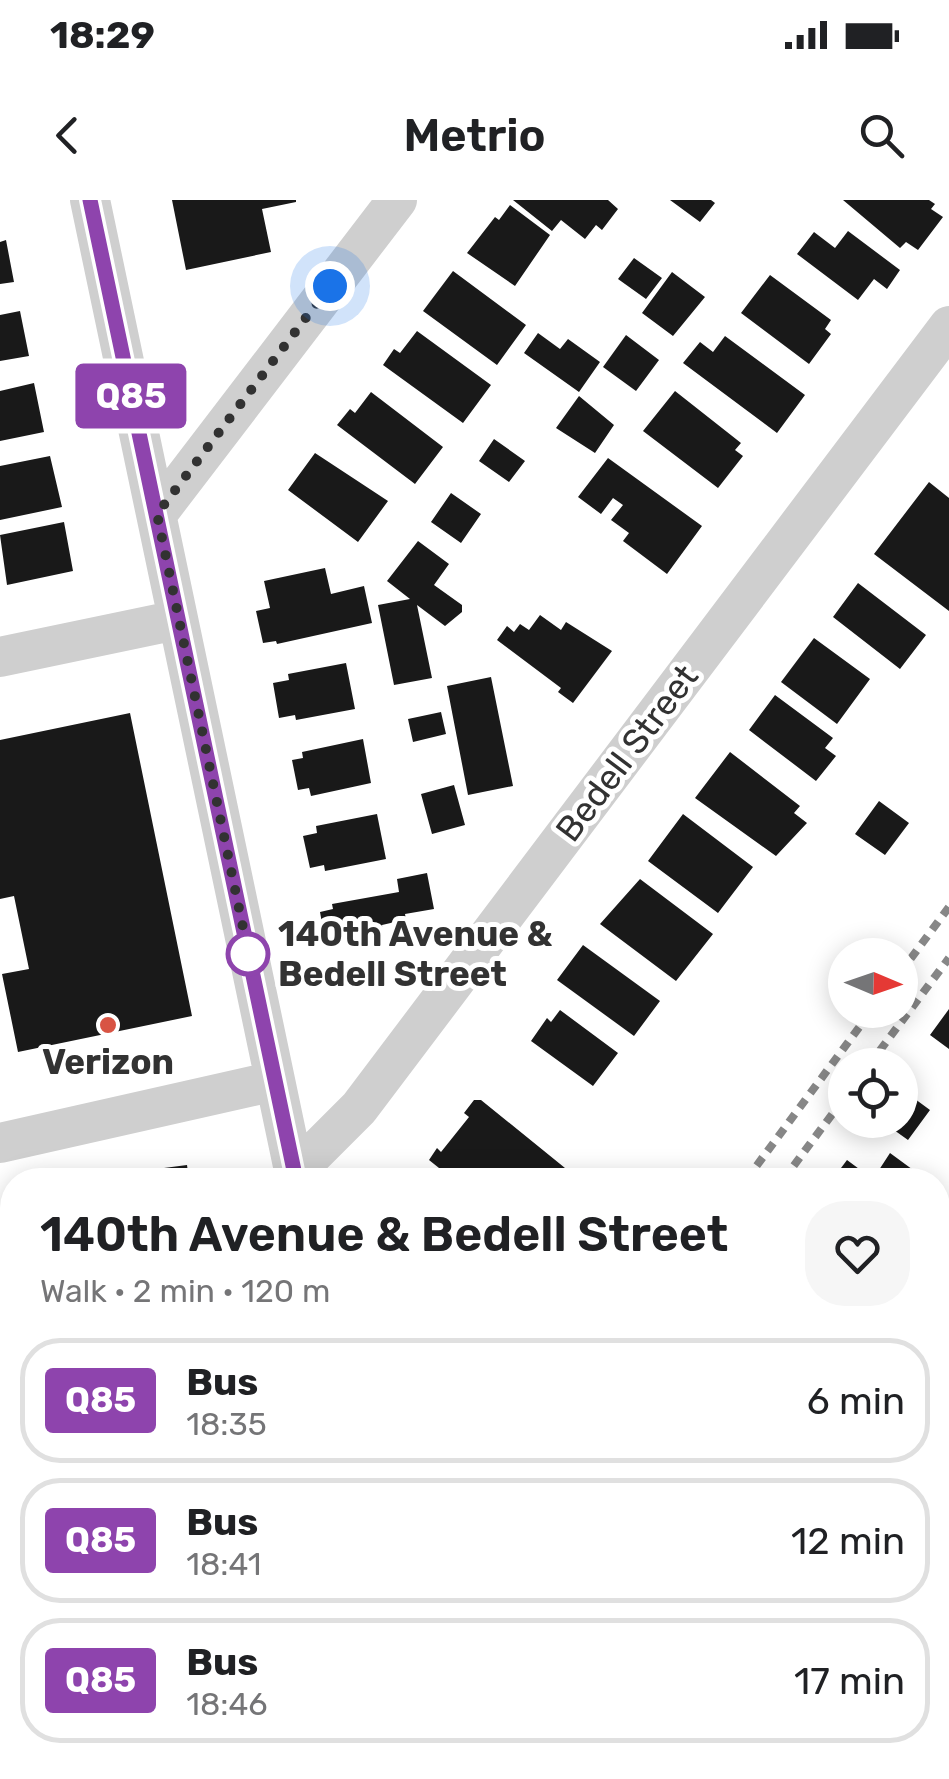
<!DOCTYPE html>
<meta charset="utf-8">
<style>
:root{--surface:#fff;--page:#f6f6f6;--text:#202124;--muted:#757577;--line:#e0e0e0}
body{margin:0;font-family:Rubik,sans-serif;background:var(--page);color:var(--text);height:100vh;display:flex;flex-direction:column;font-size:38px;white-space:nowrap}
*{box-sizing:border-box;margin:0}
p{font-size:32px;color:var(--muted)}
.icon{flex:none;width:55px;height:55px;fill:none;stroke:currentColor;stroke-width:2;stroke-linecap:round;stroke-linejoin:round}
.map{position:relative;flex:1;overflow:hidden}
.panel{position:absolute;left:0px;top:968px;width:950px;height:612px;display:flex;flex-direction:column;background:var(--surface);border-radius:40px 40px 0 0;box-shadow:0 5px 25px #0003}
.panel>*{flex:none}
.badge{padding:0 20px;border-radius:8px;font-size:35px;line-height:65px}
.needle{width:65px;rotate:92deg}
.fabs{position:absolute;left:828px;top:738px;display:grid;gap:20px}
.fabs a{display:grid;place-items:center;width:90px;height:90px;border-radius:50%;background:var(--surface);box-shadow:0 5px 25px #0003;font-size:50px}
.you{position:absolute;width:50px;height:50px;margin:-25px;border:8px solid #fff;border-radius:50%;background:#1a73e8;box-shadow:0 0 0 15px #1a73e833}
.map>.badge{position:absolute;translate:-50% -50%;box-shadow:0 0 0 5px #fff}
.round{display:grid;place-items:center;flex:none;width:105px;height:105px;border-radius:40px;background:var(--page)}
.overview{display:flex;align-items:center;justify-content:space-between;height:170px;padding:0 40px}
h1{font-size:48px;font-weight:600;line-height:75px}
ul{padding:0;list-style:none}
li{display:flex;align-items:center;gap:30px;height:125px;margin:0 20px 15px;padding:0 20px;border:5px solid var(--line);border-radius:40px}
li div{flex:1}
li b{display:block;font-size:38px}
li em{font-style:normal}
li .badge{min-width:110px;font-weight:700;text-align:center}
.status{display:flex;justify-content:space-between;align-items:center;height:70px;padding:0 50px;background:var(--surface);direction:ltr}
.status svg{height:28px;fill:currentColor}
header{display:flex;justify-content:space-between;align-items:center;height:130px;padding:0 40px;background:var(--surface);font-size:45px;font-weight:600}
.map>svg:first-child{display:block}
.building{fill:#191919}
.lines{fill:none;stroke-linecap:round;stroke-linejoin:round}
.street{stroke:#cfcfcf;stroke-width:40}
.rail{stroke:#878787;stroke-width:8;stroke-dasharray:10 8;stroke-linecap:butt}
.line-casing{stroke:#fff;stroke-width:22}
.line{stroke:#8e44ad;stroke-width:15}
.walk{stroke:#323232;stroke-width:10;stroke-dasharray:0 18}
.stop-dot{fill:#fff;stroke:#8e44ad;stroke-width:5}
.poi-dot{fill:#d85444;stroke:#fff;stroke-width:4}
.labels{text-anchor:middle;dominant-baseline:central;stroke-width:10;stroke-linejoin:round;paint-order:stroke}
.street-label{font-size:35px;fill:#323232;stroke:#fff}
.stop-label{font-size:35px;font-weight:bold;fill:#323232;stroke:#fff;text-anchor:start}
.poi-label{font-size:35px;font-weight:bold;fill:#323232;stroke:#fff}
</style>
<div class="status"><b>18:29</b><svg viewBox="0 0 49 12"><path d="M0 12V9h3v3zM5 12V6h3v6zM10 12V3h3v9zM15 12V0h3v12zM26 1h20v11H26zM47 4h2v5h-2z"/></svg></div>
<header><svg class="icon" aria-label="back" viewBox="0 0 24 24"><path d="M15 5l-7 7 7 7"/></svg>Metrio<svg class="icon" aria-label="search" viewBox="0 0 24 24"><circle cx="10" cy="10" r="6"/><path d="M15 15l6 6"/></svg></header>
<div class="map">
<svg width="949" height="1579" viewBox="0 0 949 1579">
<rect width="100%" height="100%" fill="#fff"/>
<path class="building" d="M 172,0 L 296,0 L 296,2 L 262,9 L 271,52 L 186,70 Z
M 513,0 L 608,0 L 618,9 L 602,30 L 596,25 L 585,39 L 561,20 L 552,31 Z
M 670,0 L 711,0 L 715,3 L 700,22 Z
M 843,0 L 929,0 L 935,4 L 931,9 L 943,17 L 918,50 L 906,42 L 900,48 Z
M 510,5 L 550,35 L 515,86 L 467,53 L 495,17 L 499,20 Z
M 848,31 L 900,70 L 887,89 L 874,79 L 858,100 L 797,54 L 814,32 L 835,48 Z
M 6,40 L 14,82 L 0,84 L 0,42 Z
M 634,58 L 662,78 L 646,99 L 618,79 Z
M 453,71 L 526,125 L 497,165 L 423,111 Z
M 672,72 L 705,97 L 673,136 L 642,113 Z
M 770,75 L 831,120 L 825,129 L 831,134 L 809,164 L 741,113 Z
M 20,111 L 29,156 L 0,161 L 0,115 Z
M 417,131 L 491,185 L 463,223 L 383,165 L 394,149 L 400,153 Z
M 538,133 L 560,149 L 568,139 L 600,162 L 579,192 L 524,153 Z
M 626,135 L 659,160 L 636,191 L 603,167 Z
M 725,136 L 805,195 L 777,233 L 683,163 L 700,142 L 713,152 Z
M 34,183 L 44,232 L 0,241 L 0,191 Z
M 675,191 L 741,243 L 735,250 L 743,256 L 718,288 L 643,231 Z
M 371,192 L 443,247 L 415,284 L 337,225 L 350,209 L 355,213 Z
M 579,196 L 614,225 L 595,253 L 556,228 Z
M 494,239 L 525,261 L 509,282 L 479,261 Z
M 315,253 L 388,301 L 358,342 L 288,290 Z
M 50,256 L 62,307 L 0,320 L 0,266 Z
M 608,258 L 702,326 L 667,374 L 623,341 L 629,333 L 611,320 L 623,305 L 613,298 L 601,314 L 578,297 Z
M 929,282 L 949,298 L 949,411 L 874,354 Z
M 451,293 L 481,314 L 461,343 L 431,322 Z
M 64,322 L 73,371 L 7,385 L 0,335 Z
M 418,341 L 449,364 L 434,385 L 462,405 L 462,412 L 445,426 L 417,405 L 432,478 L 394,485 L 378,405 L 410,399 L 387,381 Z
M 325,368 L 331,394 L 364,386 L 372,423 L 277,444 L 276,441 L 263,443 L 256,411 L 270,408 L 264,381 Z
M 858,383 L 926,435 L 900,469 L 833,417 Z
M 540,415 L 561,430 L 566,422 L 612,451 L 573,503 L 558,492 L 561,488 L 497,440 L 507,426 L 514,432 L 520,424 L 529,430 Z
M 814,438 L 870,479 L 837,524 L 781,482 Z
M 346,463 L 355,509 L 296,520 L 295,515 L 279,518 L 273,483 L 289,480 L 288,474 Z
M 491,477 L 513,586 L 468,595 L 447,486 Z
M 775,495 L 833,538 L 825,548 L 836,556 L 816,581 L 749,530 Z
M 441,512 L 446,534 L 413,542 L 408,519 Z
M 130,513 L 192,816 L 18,852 L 2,774 L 29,769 L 14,696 L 0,699 L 0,540 Z
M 363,539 L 371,583 L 311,596 L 309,588 L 298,590 L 292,560 L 303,558 L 302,552 Z
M 730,552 L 800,606 L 794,613 L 807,623 L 776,656 L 695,598 Z
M 454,585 L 465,625 L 432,634 L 421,594 Z
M 879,601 L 909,623 L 885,655 L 855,634 Z
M 377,614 L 386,659 L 325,671 L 324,665 L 310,668 L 303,636 L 317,633 L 316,626 Z
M 683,614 L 753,667 L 718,713 L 648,661 Z
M 427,673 L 434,709 L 405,714 L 408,730 L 397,732 L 395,722 L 382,725 L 384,739 L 326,746 L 320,712 L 333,709 L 332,704 L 399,692 L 397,679 Z
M 640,679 L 713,734 L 676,781 L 600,724 Z
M 583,745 L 660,801 L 634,836 L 557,780 Z
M 949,809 L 949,849 L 930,835 Z
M 560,810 L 618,853 L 593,886 L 531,841 L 547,818 L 551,822 Z
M 900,888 L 930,910 L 908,940 L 880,920 L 900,920 Z
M 474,900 L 481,900 L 565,968 L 555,980 L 454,980 L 429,960 L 437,948 L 441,952 L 469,917 L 464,913 Z
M 890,953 L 920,975 L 917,980 L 887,980 L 877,973 Z
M 847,960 L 874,980 L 832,980 Z
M 187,965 L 189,980 L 118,980 L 118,974 Z
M 938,1032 L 949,1041 L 949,1118 L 941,1128 L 938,1125 Z
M 12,1276 L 12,1348 L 0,1350 L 0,1278 Z
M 949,1399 L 949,1444 L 938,1423 L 938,1415 Z
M 481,1568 L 562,1568 L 564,1579 L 483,1579 Z
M 612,1568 L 639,1568 L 641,1571 L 625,1579 L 590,1579 Z"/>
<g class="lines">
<path class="street" d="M 90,0 L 296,980
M 157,314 L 397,0
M 0,457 L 177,420
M 0,943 L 275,881
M 295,972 L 359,908 L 949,126
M 938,1296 L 949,1281
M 0,1438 L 12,1436
M 938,1547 L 949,1541
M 419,1568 L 421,1579
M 85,1579 L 94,1568
M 725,1579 L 734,1568
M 874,1579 L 897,1568"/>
<path class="rail" d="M 900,773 L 949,707
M 869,865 L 949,758
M 746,980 L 872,810
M 783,980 L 845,897
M 291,1579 L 300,1568
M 331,1579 L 339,1568"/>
</g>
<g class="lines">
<g class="line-casing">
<path id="line" d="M 90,0 L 296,980"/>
</g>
<use href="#line" class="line"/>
<path class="walk" d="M 248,754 L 251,766 L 157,314 L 330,86"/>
</g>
<circle class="stop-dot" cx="248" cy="754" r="20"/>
<circle class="poi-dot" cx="108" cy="825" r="10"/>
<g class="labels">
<g class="street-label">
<text transform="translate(627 553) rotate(-53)">Bedell Street</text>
</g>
<g class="stop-label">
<text x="278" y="734">140th Avenue &amp;<tspan x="278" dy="40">Bedell Street</tspan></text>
</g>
<g class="poi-label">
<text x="108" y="862">Verizon</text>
</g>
</g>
</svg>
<div class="fabs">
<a><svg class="needle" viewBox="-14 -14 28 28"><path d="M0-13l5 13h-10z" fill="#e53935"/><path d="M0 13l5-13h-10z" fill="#757577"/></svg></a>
<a><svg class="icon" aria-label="locate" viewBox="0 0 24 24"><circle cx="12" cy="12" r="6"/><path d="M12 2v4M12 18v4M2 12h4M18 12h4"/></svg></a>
</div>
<div class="you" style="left:330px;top:86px"></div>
<b class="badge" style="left:131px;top:196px;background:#8e44ad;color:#fff">Q85</b>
<section class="panel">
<div class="overview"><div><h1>140th Avenue &amp; Bedell Street</h1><p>Walk · 2 min · 120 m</p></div><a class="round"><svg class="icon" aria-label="heart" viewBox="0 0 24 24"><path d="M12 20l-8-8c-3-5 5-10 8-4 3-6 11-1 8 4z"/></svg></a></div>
<ul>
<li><span class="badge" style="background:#8e44ad;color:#fff">Q85</span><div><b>Bus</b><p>18:35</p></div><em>6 min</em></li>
<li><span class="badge" style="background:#8e44ad;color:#fff">Q85</span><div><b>Bus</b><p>18:41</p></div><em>12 min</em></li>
<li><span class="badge" style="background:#8e44ad;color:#fff">Q85</span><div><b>Bus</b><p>18:46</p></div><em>17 min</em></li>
</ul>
</section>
</div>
